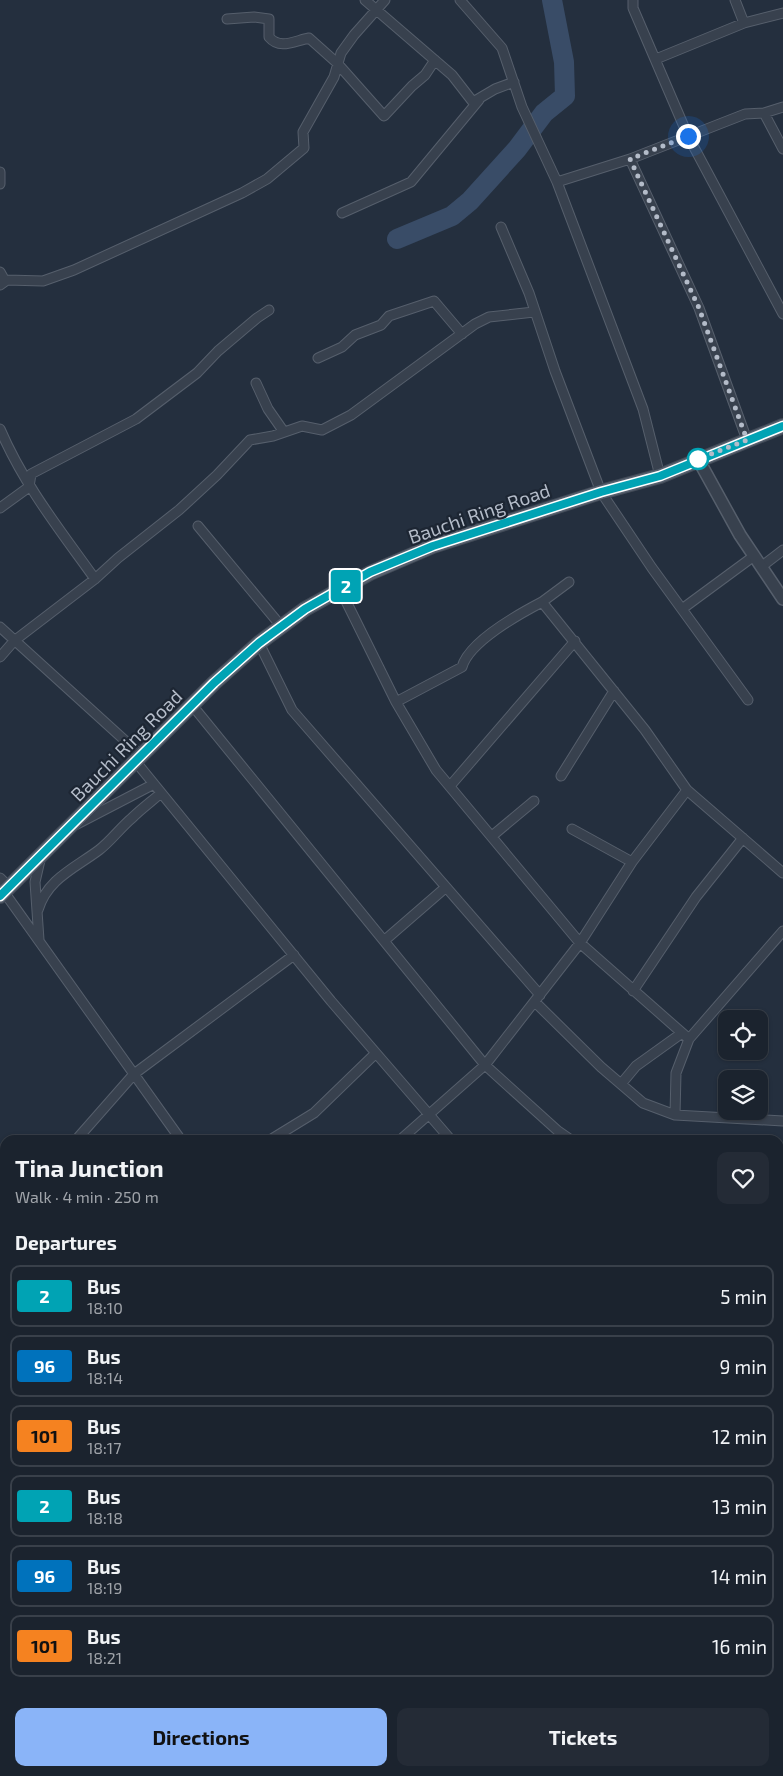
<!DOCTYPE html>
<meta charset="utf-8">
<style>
:root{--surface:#1b232e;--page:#242b36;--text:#f1f3f6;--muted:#a0a4aa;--line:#39404a;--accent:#8ab4f8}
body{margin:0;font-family:"Exo 2",sans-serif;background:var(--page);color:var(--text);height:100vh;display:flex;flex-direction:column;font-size:19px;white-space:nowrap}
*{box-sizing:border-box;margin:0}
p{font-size:16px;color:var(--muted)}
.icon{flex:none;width:28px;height:28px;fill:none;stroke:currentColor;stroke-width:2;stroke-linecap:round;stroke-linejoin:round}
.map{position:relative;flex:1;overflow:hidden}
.drawer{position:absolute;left:0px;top:1135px;width:784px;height:641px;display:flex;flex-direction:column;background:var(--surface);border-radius:15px 15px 0 0;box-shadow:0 1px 4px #0004,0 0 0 1px var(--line)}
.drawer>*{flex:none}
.badge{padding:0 10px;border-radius:4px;font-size:18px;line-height:32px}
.tools{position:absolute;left:718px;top:1010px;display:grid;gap:10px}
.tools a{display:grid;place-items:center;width:50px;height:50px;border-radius:10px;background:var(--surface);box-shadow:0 1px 4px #0004,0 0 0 1px var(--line);font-size:25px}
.you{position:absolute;width:25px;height:25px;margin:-12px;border:4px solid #fff;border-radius:50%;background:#1a73e8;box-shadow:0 0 0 8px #1a73e833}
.map>.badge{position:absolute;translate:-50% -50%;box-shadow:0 0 0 2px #fff}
h2{padding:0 15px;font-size:19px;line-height:45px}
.round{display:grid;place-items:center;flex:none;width:52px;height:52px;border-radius:10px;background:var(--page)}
.overview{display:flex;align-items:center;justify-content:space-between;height:85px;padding:0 15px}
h1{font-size:24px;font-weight:700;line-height:38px}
.cta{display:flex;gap:10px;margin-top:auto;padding:10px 15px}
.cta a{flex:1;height:58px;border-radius:10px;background:var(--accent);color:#111;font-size:20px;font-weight:700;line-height:58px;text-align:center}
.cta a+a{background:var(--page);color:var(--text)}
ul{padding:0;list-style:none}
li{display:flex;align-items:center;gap:15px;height:62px;margin:0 10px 8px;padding:0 5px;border:2px solid var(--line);border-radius:10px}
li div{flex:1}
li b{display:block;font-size:19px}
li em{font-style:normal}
li .badge{min-width:55px;font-weight:700;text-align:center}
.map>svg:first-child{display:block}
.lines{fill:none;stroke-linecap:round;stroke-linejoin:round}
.river{stroke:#394c67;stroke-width:20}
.minor-casing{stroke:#565f6c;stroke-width:11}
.tertiary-casing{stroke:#565f6c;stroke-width:14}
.primary-casing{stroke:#414a57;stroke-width:16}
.minor{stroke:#38414e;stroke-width:9}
.tertiary{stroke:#38414e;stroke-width:11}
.primary{stroke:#56606e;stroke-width:14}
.line-casing{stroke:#fff;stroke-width:11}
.line{stroke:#00a3b4;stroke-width:8}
.walk{stroke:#b4bcc9;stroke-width:5;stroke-dasharray:0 9}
.stop-dot{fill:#fff;stroke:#00a3b4;stroke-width:2.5}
.labels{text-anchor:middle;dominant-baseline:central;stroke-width:4.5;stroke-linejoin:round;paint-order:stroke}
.street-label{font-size:19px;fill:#b4bcc9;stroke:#1d2633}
</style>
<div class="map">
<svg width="783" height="1776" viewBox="0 0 783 1776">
<rect width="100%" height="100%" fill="#242f3e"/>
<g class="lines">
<path class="river" d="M 397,239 L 452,216 L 470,201 L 517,149 L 544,113 L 565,96 L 564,62 L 552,0"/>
<g class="minor-casing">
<path id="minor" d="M 365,0 L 452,75 L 473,102 L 495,89 L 514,82
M 460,0 L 502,48 L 522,107 L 557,182 L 643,409 L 660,476
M 633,0 L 633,8 L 688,136 L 783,314
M 735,0 L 744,23
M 227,19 L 254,17 L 269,19 L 269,37 C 280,50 294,41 309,38 L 337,63 L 384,116 L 412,86 L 425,75 L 435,60
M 656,59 L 744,23 L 783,13
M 764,113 L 783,149
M 630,159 L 699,308 L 747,440
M 0,172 L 0,184
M 557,182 L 630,159 L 745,114 L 764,113 L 783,107
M 342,213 L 411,182 L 479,100
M 501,227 L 529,293 L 555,371 L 601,492 L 652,568 L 748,700
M 0,272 L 5,281 L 7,280
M 0,285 L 7,280 L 43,281 L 74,270 L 242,193 L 267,179 L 304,148 L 303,132 L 334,77 L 341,53 L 354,35 L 385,0
M 318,358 L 342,347 L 355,335 L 381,325 L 389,316 L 434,301 L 462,334
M 256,383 L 268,409 L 284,432
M 0,429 C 24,485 60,530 95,579
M 0,508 L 29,487 L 31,474 L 136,419 L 197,373 L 218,351 L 257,318 L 269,310
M 198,526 L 281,626
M 761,567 L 783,550
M 340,589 L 396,702 L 436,770 L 580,943 L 689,1039
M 542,602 L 569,582
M 682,609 L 754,556
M 0,627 L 142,756
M 259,643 L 292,710 L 540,995
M 0,657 L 14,641 L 95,579 L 118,558 L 179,510 L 217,475 L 250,440 L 273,436 L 302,426 L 322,430 L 351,415 L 475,324 L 489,317 L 534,312
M 396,702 L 462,667 C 469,642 519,614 542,602 L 645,730 L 687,790 L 783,873
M 192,705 L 485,1065 L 558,1131 L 571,1140
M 136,762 L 331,1001 L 451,1140
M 561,776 L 614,691
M 450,786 L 575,641
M 77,824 L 154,784
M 572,829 L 632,862
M 492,836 L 534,801
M 0,878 L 9,887
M 4,892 L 181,1140
M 38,910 C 47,879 75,868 99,850 C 111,841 120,828 132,818 C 141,809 152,801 161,793
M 39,940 L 35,882 L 41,856
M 385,940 L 445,888
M 633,991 L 696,897 L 743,838
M 535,1002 L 601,1067 L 643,1103 L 675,1115 L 783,1121
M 621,1084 L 636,1066 L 682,1033
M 675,1115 L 676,1073 L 689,1039 L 783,931
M 76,1140 L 134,1074 L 294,955
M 270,1140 L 314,1113 L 376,1053
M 400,1140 L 485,1065 L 580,943 L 632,862 L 687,790
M 0,1226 L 5,1221
M 779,1237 L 783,1238
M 779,1266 L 783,1265
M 0,1338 L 5,1341
M 779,1344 L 783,1344
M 779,1362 L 783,1379
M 0,1419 L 5,1416
M 779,1425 L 783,1424
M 779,1508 L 783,1507
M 0,1542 L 5,1550
M 779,1584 L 783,1582
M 779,1705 L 783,1710
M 0,1709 L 5,1705
M 779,1737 L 783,1731
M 61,1771 L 63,1776
M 142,1771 L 143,1776
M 235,1771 L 237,1776
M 385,1771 L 387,1776
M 484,1771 L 485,1776
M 550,1771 L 552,1776
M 677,1771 L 676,1773 L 679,1776
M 216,1776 L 224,1771
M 638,1776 L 645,1771
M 749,1776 L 752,1771"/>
</g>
<g class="tertiary-casing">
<path id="tertiary" d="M 698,459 L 740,535 L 783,599"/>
</g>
<g class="primary-casing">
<path id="primary" d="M 0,896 L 214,683 L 259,643 L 305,609 L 370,573 L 433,546 L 601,492 L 660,476 L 783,426"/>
</g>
<use href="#minor" class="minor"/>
<use href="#tertiary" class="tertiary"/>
<use href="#primary" class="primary"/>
</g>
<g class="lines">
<g class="line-casing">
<path id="line" d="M 0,896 L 214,683 L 259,643 L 305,609 L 370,572 L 433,546 L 601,492 L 660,476 L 783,426"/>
</g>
<use href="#line" class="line"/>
<path class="walk" d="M 688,136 L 630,159 L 699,308 L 747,440 L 698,459"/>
</g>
<circle class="stop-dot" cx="698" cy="459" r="10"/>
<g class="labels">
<g class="street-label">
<text transform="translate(479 513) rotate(-19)">Bauchi Ring Road</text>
<text transform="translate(126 745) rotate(-45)">Bauchi Ring Road</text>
</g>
</g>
</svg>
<div class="tools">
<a><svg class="icon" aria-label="locate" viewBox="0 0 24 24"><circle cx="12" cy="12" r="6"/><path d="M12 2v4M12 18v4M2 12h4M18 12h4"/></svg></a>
<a><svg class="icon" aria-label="layers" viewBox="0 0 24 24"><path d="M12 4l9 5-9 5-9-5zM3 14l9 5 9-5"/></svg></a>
</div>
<div class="you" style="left:688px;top:136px"></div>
<b class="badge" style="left:346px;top:586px;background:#00a3b4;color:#fff">2</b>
<section class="drawer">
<div class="overview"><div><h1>Tina Junction</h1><p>Walk · 4 min · 250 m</p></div><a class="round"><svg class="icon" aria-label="heart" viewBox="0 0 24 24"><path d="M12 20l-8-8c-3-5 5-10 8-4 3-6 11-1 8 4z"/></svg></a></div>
<h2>Departures</h2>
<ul>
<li><span class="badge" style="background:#00a3b4;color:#fff">2</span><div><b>Bus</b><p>18:10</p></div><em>5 min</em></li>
<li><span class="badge" style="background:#0072bc;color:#fff">96</span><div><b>Bus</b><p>18:14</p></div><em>9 min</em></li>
<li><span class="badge" style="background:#f58220;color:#111">101</span><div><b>Bus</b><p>18:17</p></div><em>12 min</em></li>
<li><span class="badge" style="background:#00a3b4;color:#fff">2</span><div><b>Bus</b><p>18:18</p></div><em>13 min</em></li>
<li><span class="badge" style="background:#0072bc;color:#fff">96</span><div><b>Bus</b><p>18:19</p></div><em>14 min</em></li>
<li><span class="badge" style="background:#f58220;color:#111">101</span><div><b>Bus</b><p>18:21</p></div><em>16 min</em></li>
</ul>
<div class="cta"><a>Directions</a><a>Tickets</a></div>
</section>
</div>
